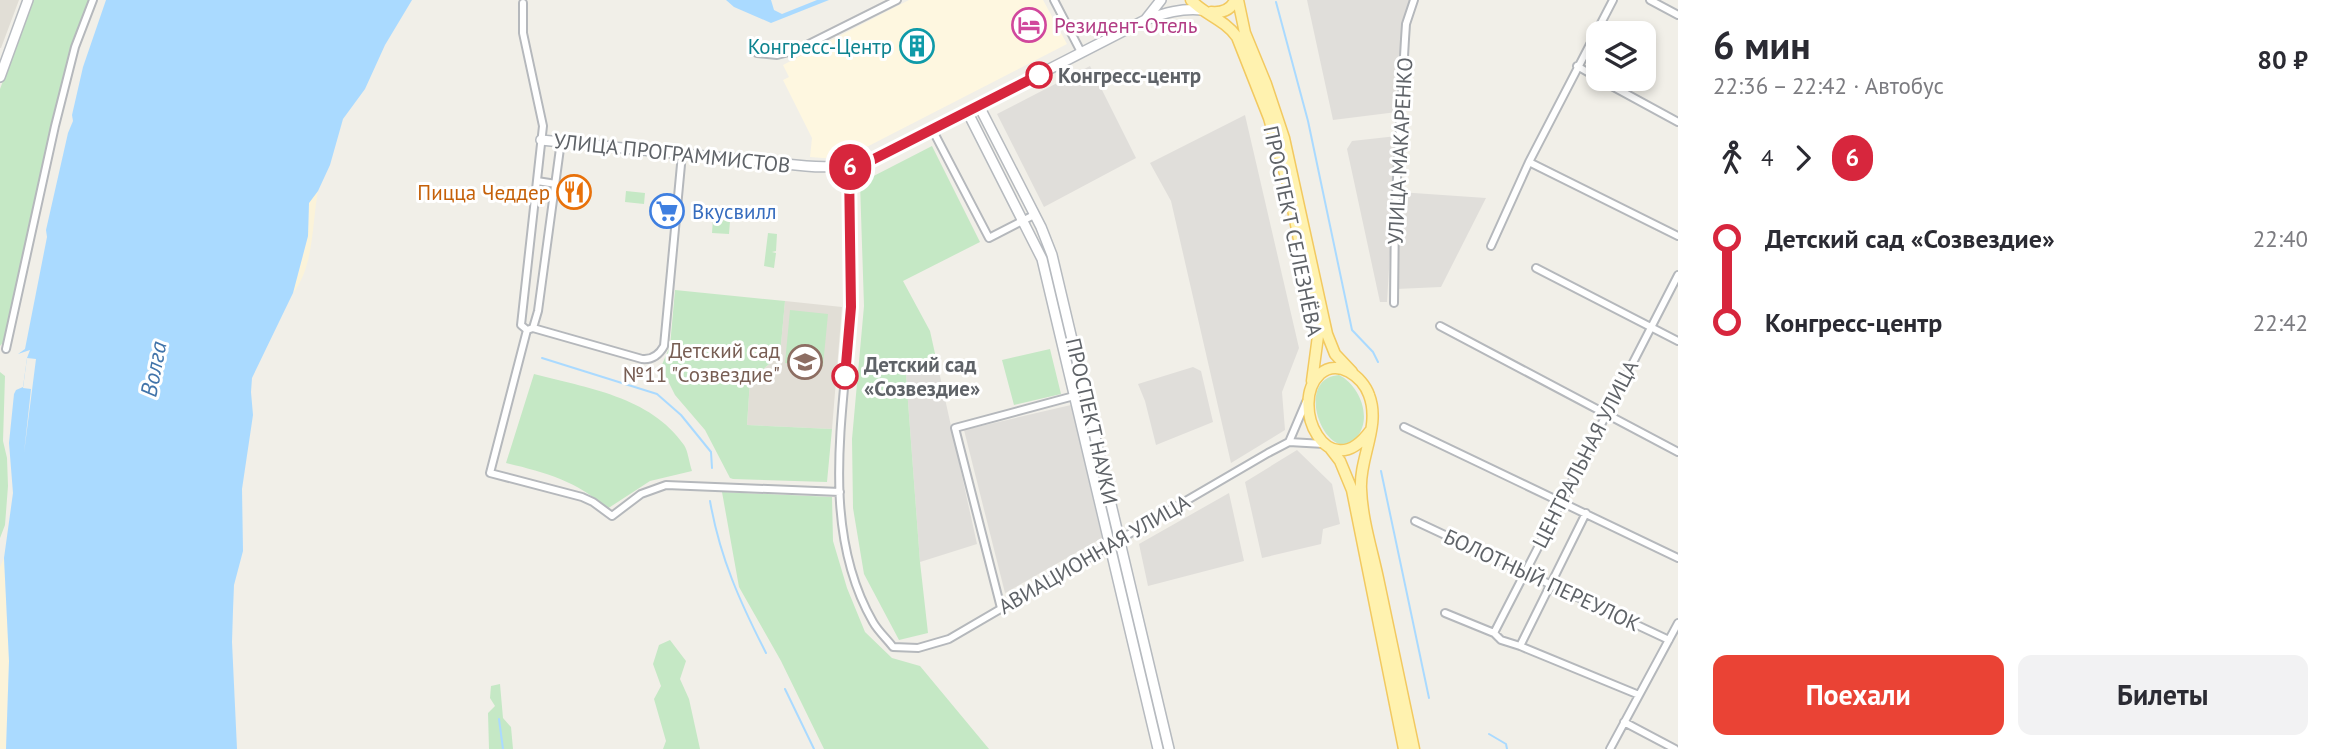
<!DOCTYPE html>
<html lang="ru">
<meta charset="utf-8">
<style>
:root{--surface:#fff;--page:#f2f2f3;--text:#2b2b33;--muted:#7c7c81;--accent:#ea4335}
body{margin:0;font-family:"PT Sans",sans-serif;background:var(--page);color:var(--text);height:100vh;display:flex;flex-direction:column;font-size:26px;white-space:nowrap}
*{box-sizing:border-box;margin:0}
p{font-size:23px;color:var(--muted)}
.icon{flex:none;width:38px;height:38px;fill:none;stroke:currentColor;stroke-width:2;stroke-linecap:round;stroke-linejoin:round}
.map{position:relative;flex:1;overflow:hidden}
.details{display:flex;flex-direction:column;background:var(--surface);width:665px}
.details>*{flex:none}
.badge{padding:0 14px;border-radius:23px;font-size:24px;line-height:46px}
.buttons{position:absolute;left:1586px;top:21px;display:grid;gap:14px}
.buttons a{display:grid;place-items:center;width:70px;height:70px;border-radius:14px;background:var(--surface);box-shadow:0 4px 10px #0003;font-size:35px}
.map>.badge{position:absolute;translate:-50% -50%;box-shadow:0 0 0 4px #fff}
.legs{display:flex;align-items:center;gap:10px;height:77px;padding:0 35px;font-size:23px}
.legs p{margin-inline-start:auto}
.summary{display:flex;align-items:center;justify-content:space-between;height:119px;padding:0 35px}
h1{font-size:38px;font-weight:700;line-height:52px}
.button{display:flex;gap:14px;margin-top:auto;padding:14px 35px}
.button a{flex:1;height:80px;border-radius:14px;background:var(--accent);color:#fff;font-size:28px;font-weight:700;line-height:80px;text-align:center}
.button a+a{background:var(--page);color:var(--text)}
ul{padding:0 35px;list-style:none}
li{display:flex;align-items:center;gap:24px;height:84px;font-size:26px}
li i{display:grid;place-items:center;width:10px;height:100%;margin:0 9px;background:currentColor}
li i::after{content:'';width:18px;height:18px;margin:-9px;border:5px solid;border-radius:50%;background:var(--surface)}
li p{margin-inline-start:auto}
li:first-child i{background:linear-gradient(#0000 50%,currentColor 0)}
li:last-child i{background:linear-gradient(currentColor 50%,#0000 0)}
main{display:flex;flex:1;min-height:0}
.map>svg:first-child{display:block}
.commercial{fill:#fef7e0}
.industrial{fill:#e0deda}
.education{fill:#e1ded6}
.green{fill:#c5e8c5}
.sand{fill:#fbf3d9}
.water{fill:#aadaff}
.pier{fill:#f1efe8}
.lines{fill:none;stroke-linecap:round;stroke-linejoin:round}
.stream{stroke:#aadaff;stroke-width:2}
.street-casing{stroke:#b5b8bc;stroke-width:10}
.secondary-casing{stroke:#b6babf;stroke-width:12}
.primary-casing{stroke:#f2c960;stroke-width:13}
.street{stroke:#fff;stroke-width:6}
.secondary{stroke:#fff;stroke-width:9}
.primary{stroke:#fff2af;stroke-width:10}
.line-1-casing{stroke:#fff;stroke-width:16}
.line-1{stroke:#d7263d;stroke-width:10}
.stop-1-dot{fill:#fff;stroke:#d7263d;stroke-width:3.5}
.labels{text-anchor:middle;dominant-baseline:central;stroke-width:6;stroke-linejoin:round;paint-order:stroke}
.hotel-label{font-size:21px;fill:#b23c85;stroke:#fff;text-anchor:start}
.culture-label{font-size:21px;fill:#0d838f;stroke:#fff;text-anchor:end}
.stop-label{font-size:21px;font-weight:bold;fill:#5f6368;stroke:#fff;text-anchor:start}
.street-label{font-size:21px;fill:#5f6368;stroke:#fff}
.food-label{font-size:21px;fill:#c56008;stroke:#fff;text-anchor:end}
.shop-label{font-size:21px;fill:#366cbe;stroke:#fff;text-anchor:start}
.education-label{font-size:21px;fill:#785e54;stroke:#fff;text-anchor:end}
.water-label{font-size:23px;font-style:italic;fill:#4174aa;stroke:#fff}
</style>
<main>
<div class="map">
<svg width="1678" height="749" viewBox="0 0 1678 749">
<rect width="100%" height="100%" fill="#f1efe8"/>
<path class="commercial" d="M 909,0 L 1043,0 L 1067,44 L 851,155 L 836,159 L 810,157 L 812,138 L 783,80 L 789,77 L 783,65 Z"/>
<path class="industrial" d="M 1307,0 L 1410,0 L 1402,36 L 1397,112 L 1333,120 Z
M 1090,66 L 1136,158 L 1044,207 L 997,114 Z
M 1245,115 L 1299,348 L 1282,392 L 1285,430 L 1231,463 L 1171,201 L 1150,163 Z
M 1397,136 L 1387,302 L 1380,302 L 1347,149 L 1352,141 Z
M 1399,192 L 1486,198 L 1441,287 L 1396,289 Z
M 938,367 L 977,544 L 920,562 L 906,375 Z
M 1193,367 L 1201,371 L 1213,422 L 1156,445 L 1145,401 L 1138,384 Z
M 1071,405 L 1102,538 L 1005,593 L 964,430 Z
M 1297,450 L 1332,484 L 1340,524 L 1323,529 L 1321,544 L 1262,558 L 1245,482 Z
M 1229,493 L 1244,561 L 1148,586 L 1139,544 Z"/>
<path class="education" d="M 0,0 L 19,0 L 1,48 L 0,48 Z
M 785,301 L 842,307 L 832,429 L 747,425 L 750,380 L 780,355 Z"/>
<path class="green" d="M 33,0 L 92,0 L 77,37 L 8,337 L 0,346 L 0,89 Z
M 932,146 L 980,242 L 903,281 L 930,331 L 938,367 L 906,375 L 920,562 L 928,633 L 899,640 L 864,574 L 853,508 L 852,439 L 864,306 L 860,183 Z
M 626,191 L 645,193 L 644,204 L 625,202 Z
M 713,219 L 730,221 L 729,234 L 712,233 Z
M 768,233 L 777,234 L 776,251 L 772,252 L 776,253 L 774,268 L 764,266 Z
M 675,290 L 785,301 L 780,355 L 750,380 L 747,425 L 832,429 L 827,482 L 733,479 L 730,478 L 705,430 L 675,395 L 661,367 L 670,346 Z
M 790,310 L 828,314 L 823,366 L 785,363 Z
M 1050,349 L 1061,394 L 1014,405 L 1002,360 Z
M 0,372 L 5,376 L 3,441 L 7,458 L 8,486 L 5,525 L 0,538 Z
M 534,374 C 586,388 650,396 684,445 C 688,451 689,462 692,471 L 650,481 L 607,509 C 578,481 544,472 506,463 Z
M 1339,375 C 1359,385 1373,417 1357,437 C 1329,471 1290,379 1339,375 Z
M 722,492 L 832,497 L 833,541 L 847,588 L 865,632 L 892,658 L 920,666 L 989,749 L 824,749 L 781,661 L 739,587 Z
M 670,640 L 686,661 L 680,679 L 689,699 L 700,749 L 663,749 L 666,741 L 654,699 L 661,686 L 653,664 L 659,645 Z
M 500,684 L 503,718 L 511,727 L 513,749 L 489,749 L 488,713 L 495,706 L 490,698 L 491,686 Z"/>
<path class="sand" d="M 318,191 C 312,223 314,267 293,293 L 308,236 L 309,203 Z
M 4,558 L 9,661 L 6,749 L 0,749 L 0,567 Z"/>
<path class="water" d="M 106,0 L 412,0 L 385,45 L 365,89 L 343,119 L 330,165 L 318,191 L 309,203 L 308,236 L 293,293 L 252,378 L 251,392 L 253,415 L 242,489 L 243,551 L 234,585 L 233,610 L 232,642 L 237,749 L 6,749 L 9,661 L 4,558 L 13,493 L 9,443 L 14,394 L 16,390 L 23,387 L 27,358 L 30,350 L 18,354 L 25,349 L 47,237 L 46,230 L 68,133 L 73,121 L 72,115 L 83,67 Z
M 726,0 L 771,0 L 774,10 L 782,14 L 817,0 L 829,0 L 771,23 L 734,7 Z"/>
<path class="pier" d="M 27,358 L 36,359 L 24,453 L 31,389 L 23,388 Z"/>
<g class="lines">
<path class="stream" d="M 1276,2 L 1308,121 L 1352,330 L 1373,352 L 1378,362
M 542,358 L 657,394 L 681,415 L 711,452 L 712,468
M 1381,471 L 1429,698
M 710,501 C 720,558 740,602 766,653
M 785,689 L 814,749
M 499,719 L 503,749
M 1489,734 L 1506,744 L 1507,749"/>
<g class="street-casing">
<path id="street" d="M 1054,0 L 1081,52
M 1650,0 L 1678,15
M 523,3 L 523,33 L 543,126 L 521,325 L 527,330 L 533,328 L 642,359 C 652,360 659,355 664,346 L 682,154
M 757,53 L 777,55 L 797,50 L 897,0
M 1577,66 L 1598,78
M 1599,79 L 1678,122
M 932,129 L 989,238 L 1034,215
M 1529,162 L 1678,236
M 849,167 C 851,214 854,263 851,310 C 844,413 819,528 873,622 C 878,631 887,639 893,647 L 918,648 L 949,639 L 1268,453 L 1289,442 L 1324,444
M 537,181 L 556,184
M 1491,246 L 1529,162 L 1613,0
M 1536,268 L 1678,341
M 1394,303 L 1395,213 L 1405,39 L 1406,24 L 1414,0
M 1440,326 L 1678,452
M 533,328 L 538,311 L 561,141
M 527,330 L 490,473 L 582,497 L 593,502 L 612,516 L 641,494 L 666,485 L 840,492
M 6,349 L 55,126 L 75,47 L 93,0
M 1404,427 L 1678,558
M 1289,442 L 1306,402
M 1415,521 L 1669,640
M 1001,608 L 955,428 L 1074,396
M 1445,613 L 1494,633 L 1501,640 L 1520,646 L 1639,695
M 1494,633 L 1678,275
M 1520,646 L 1586,513
M 1624,722 L 1675,749
M 1610,749 L 1678,623"/>
</g>
<g class="secondary-casing">
<path id="secondary" d="M 1146,19 L 1161,0
M 0,77 L 28,0
M 979,106 L 1041,227 L 1052,255 L 1169,749
M 967,111 L 1042,259 L 1158,749
M 541,140 L 806,166 C 829,168 848,167 870,161 L 1145,20 C 1165,13 1181,8 1202,10"/>
</g>
<g class="primary-casing">
<path id="primary" d="M 1191,0 C 1205,15 1224,19 1237,37 L 1269,118 L 1288,184 L 1318,336 L 1312,381
M 1238,0 L 1245,33 L 1266,84 L 1284,138 L 1327,334 L 1335,354 L 1352,372
M 1211,12 C 1222,13 1231,10 1235,0
M 1370,431 C 1328,488 1288,404 1320,374 C 1338,358 1363,377 1369,395 C 1381,426 1359,458 1361,489 C 1362,520 1373,553 1379,583 C 1391,638 1402,694 1414,749
M 1330,448 L 1340,461 L 1352,490 L 1404,749"/>
</g>
<use href="#street" class="street"/>
<use href="#secondary" class="secondary"/>
<use href="#primary" class="primary"/>
</g>
<g class="lines">
<g class="line-1-casing">
<path id="line-1" d="M 845,376 L 851,307 L 849,167 L 870,161 L 1039,75"/>
</g>
<use href="#line-1" class="line-1"/>
</g>
<defs>
<g id="hotel-ring" transform="scale(1.75)"><circle r="9.5" fill="#fff" stroke="#d1479c" stroke-width="1.5"/><path d="M-6-4.5h1.5V1H6V5H4.5V3h-9V5H-6ZM-4 0a1.8 1.8 0 1 1 3.6 0ZM.5 0V-2.5h3Q6-2.5 6 0Z" fill="#d1479c"/></g>
<g id="building-ring" transform="scale(1.75)"><circle r="9.5" fill="#fff" stroke="#0f9aa8" stroke-width="1.5"/><path d="M-4-6H4V6H1V3H-1V6H-4ZM-2.5-4.3h1.7v1.8h-1.7ZM.8-4.3h1.7v1.8H.8ZM-2.5-1h1.7V.8h-1.7ZM.8-1h1.7V.8H.8Z" fill="#0f9aa8"/></g>
<g id="restaurant-ring" transform="scale(1.75)"><circle r="9.5" fill="#fff" stroke="#e8710a" stroke-width="1.5"/><path d="M-5-6h1v4h1v-4h1v4h1v-4h1v5L-1.5 .5V6h-2V.5L-5-1ZM5-6V6H3V1.5H1.5Q1.5-4 5-6Z" fill="#e8710a"/></g>
<g id="supermarket-ring" transform="scale(1.75)"><circle r="9.5" fill="#fff" stroke="#3f7fe0" stroke-width="1.5"/><path d="M-6-5.5h2.5l.6 2H6L4.5 2H-2.5L-4.4-4H-6ZM-1.5 3.2a1.3 1.3 0 1 0 .1 0ZM3 3.2a1.3 1.3 0 1 0 .1 0Z" fill="#3f7fe0"/></g>
<g id="school-ring" transform="scale(1.75)"><circle r="9.5" fill="#fff" stroke="#8d6e63" stroke-width="1.5"/><path d="M0-5L7-2L0 1L-7-2ZM-4 1L0 2.5L4 1V4Q0 6-4 4Z" fill="#8d6e63"/></g>
</defs>
<g fill-rule="evenodd">
<use href="#hotel-ring" x="1029" y="25"/>
<use href="#building-ring" x="917" y="46"/>
<use href="#restaurant-ring" x="574" y="192"/>
<use href="#supermarket-ring" x="667" y="211"/>
<use href="#school-ring" x="805" y="362"/>
</g>
<g class="stop-1-dot">
<circle cx="1039" cy="75" r="12"/>
<circle cx="845" cy="376" r="12"/>
</g>
<g class="labels">
<g class="hotel-label">
<text x="1054" y="25">Резидент-Отель</text>
</g>
<g class="culture-label">
<text x="892" y="46">Конгресс-Центр</text>
</g>
<g class="stop-label">
<text x="1058" y="75">Конгресс-центр</text>
<text x="864" y="364">Детский сад<tspan x="864" dy="24">«Созвездие»</tspan></text>
</g>
<g class="street-label">
<text transform="translate(1400 151) rotate(-87)">УЛИЦА МАКАРЕНКО</text>
<text transform="translate(672 153) rotate(6)">УЛИЦА ПРОГРАММИСТОВ</text>
<text transform="translate(1293 231) rotate(78)">ПРОСПЕКТ СЕЛЕЗНЁВА</text>
<text transform="translate(1092 421) rotate(77)">ПРОСПЕКТ НАУКИ</text>
<text transform="translate(1585 454) rotate(-63)">ЦЕНТРАЛЬНАЯ УЛИЦА</text>
<text transform="translate(1094 554) rotate(-30)">АВИАЦИОННАЯ УЛИЦА</text>
<text transform="translate(1542 580) rotate(25)">БОЛОТНЫЙ ПЕРЕУЛОК</text>
</g>
<g class="food-label">
<text x="550" y="192">Пицца Чеддер</text>
</g>
<g class="shop-label">
<text x="692" y="211">Вкусвилл</text>
</g>
<g class="education-label">
<text x="780" y="350">Детский сад<tspan x="780" dy="24">№11 "Созвездие"</tspan></text>
</g>
<g class="water-label">
<text transform="translate(153 369) rotate(-79)">Волга</text>
</g>
</g>
</svg>
<div class="buttons">
<a><svg class="icon" aria-label="layers" viewBox="0 0 24 24"><path d="M12 4l9 5-9 5-9-5zM3 14l9 5 9-5"/></svg></a>
</div>
<b class="badge" style="left:850px;top:167px;background:#d7263d;color:#fff">6</b>
</div>
<section class="details">
<div class="summary"><div><h1>6 мин</h1><p>22:36 – 22:42 · Автобус</p></div><b>80 ₽</b></div>
<div class="legs"><svg class="icon" aria-label="walk" viewBox="0 0 24 24"><circle cx="13" cy="4" r="2"/><path d="M13 8l-2 6 4 7M11 14l-3 7M7 12l3-4h3l4 4"/></svg>4<svg class="icon" aria-label="forward" viewBox="0 0 24 24"><path d="M9 5l7 7-7 7"/></svg><b class="badge" style="background:#d7263d;color:#fff">6</b></div>
<ul>
<li><i style="color:#d7263d"></i><b>Детский сад «Созвездие»</b><p>22:40</p></li>
<li><i style="color:#d7263d"></i><b>Конгресс-центр</b><p>22:42</p></li>
</ul>
<div class="button"><a>Поехали</a><a>Билеты</a></div>
</section>
</main>
